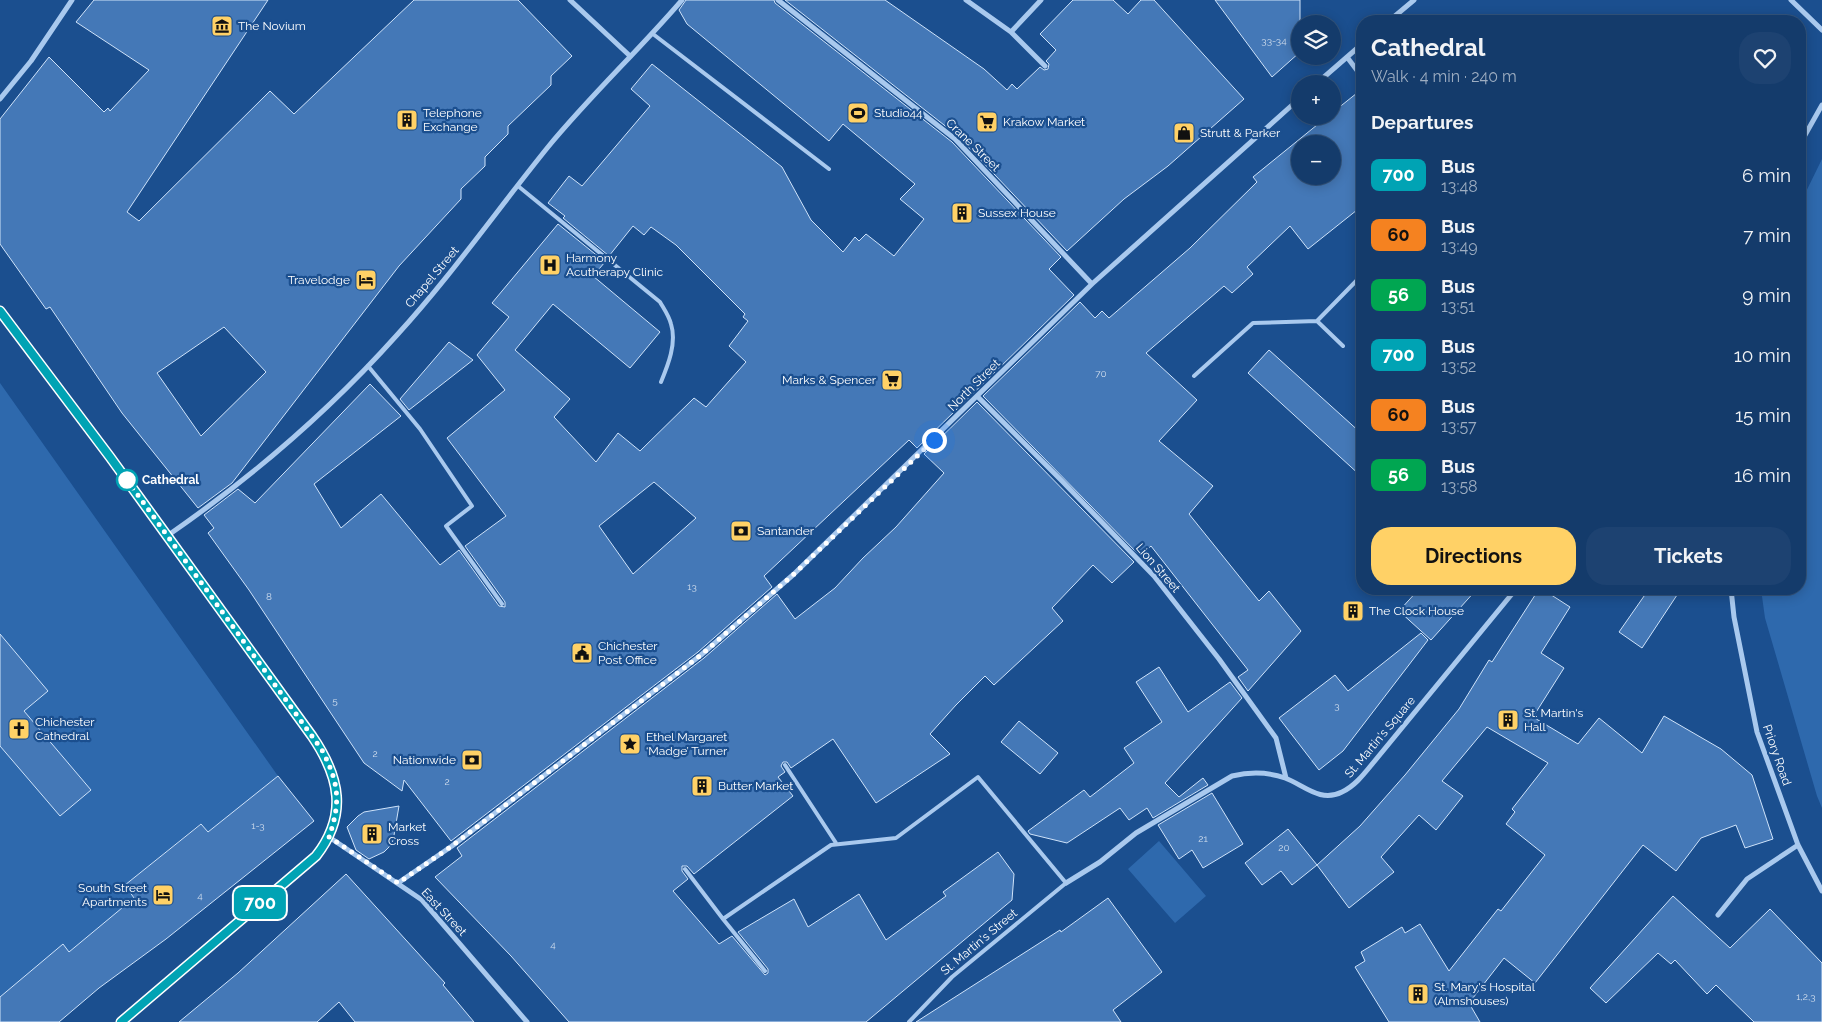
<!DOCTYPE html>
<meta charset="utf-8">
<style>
:root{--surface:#143b6b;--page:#1d4271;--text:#f1f3f6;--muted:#9dadc1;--line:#33557e;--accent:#ffd166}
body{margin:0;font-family:Raleway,sans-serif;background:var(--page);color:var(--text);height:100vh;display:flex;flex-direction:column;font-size:19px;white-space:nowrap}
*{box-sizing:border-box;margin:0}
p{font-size:16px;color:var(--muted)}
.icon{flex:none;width:28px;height:28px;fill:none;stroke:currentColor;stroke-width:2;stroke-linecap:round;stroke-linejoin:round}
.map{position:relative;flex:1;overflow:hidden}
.drawer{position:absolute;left:1356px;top:15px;width:450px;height:580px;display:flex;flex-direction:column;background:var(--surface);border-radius:20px;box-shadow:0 2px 12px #0003,0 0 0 1px var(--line)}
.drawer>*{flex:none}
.badge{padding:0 10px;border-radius:8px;font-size:18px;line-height:32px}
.tools{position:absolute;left:1291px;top:15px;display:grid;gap:10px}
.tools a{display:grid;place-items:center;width:50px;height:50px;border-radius:50%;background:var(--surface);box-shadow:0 2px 12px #0003,0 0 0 1px var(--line);font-size:25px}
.you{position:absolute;width:25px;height:25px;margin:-12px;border:4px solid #fff;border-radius:50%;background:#1a73e8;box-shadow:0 0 0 8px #1a73e833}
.map>.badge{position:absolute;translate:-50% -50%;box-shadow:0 0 0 2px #fff}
h2{padding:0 15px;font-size:19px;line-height:45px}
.round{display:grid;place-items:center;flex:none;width:52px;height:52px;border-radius:20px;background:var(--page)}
.overview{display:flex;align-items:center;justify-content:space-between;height:85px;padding:0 15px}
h1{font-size:24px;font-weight:700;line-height:38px}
.action{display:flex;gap:10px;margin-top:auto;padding:10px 15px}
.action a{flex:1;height:58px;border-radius:20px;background:var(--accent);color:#111;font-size:20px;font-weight:700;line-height:58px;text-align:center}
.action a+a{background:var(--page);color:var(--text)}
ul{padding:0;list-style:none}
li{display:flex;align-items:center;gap:15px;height:60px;padding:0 15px}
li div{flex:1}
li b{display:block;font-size:19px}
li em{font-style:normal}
li .badge{min-width:55px;font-weight:700;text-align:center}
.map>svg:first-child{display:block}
.green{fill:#2e69ad}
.building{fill:#4478b7;stroke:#cfe3fa;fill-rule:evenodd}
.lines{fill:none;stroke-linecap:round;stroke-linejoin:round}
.lane{stroke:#a9c9ee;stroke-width:4}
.street{stroke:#a9c9ee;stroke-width:5}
.line-casing{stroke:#fff;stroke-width:11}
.line{stroke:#00a3b4;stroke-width:8}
.walk{stroke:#fff;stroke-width:5;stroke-dasharray:0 9}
.stop-dot{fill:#fff;stroke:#00a3b4;stroke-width:2.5}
.labels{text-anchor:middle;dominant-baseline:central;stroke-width:4.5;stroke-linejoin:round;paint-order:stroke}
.number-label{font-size:10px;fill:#d0dded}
.poi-label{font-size:12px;fill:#fff;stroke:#1b4f8f;text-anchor:start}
.street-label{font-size:12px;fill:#fff;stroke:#1b4f8f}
.stop-label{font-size:12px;font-weight:bold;fill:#fff;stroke:#1b4f8f;text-anchor:start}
</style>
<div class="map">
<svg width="1822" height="1022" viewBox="0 0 1822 1022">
<rect width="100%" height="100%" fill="#1b4f8f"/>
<path class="green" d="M 1822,159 L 1822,808 L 1817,796 L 1765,618 L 1761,589 L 1800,589 L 1800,204 Z
M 0,383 L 278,776 L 208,832 L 200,824 L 125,885 L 138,905 L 117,913 L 69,952 L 63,945 L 0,997 Z
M 1159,841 L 1206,896 L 1175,923 L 1128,869 Z"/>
<path class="building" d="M 94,0 L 268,0 L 127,212 L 139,221 L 270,91 L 294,114 L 414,0 L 518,0 L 572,56 L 551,76 L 551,85 L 508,126 L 508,134 L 485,157 L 485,166 L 461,189 L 461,199 L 399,266 L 232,483 L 198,508 L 122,413 L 50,307 L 46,309 L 0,244 L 0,119 L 49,57 L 104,112 L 108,108 L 110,111 L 149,70 L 76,22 ZM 224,327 L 266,372 L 201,436 L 157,373 Z
M 686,0 L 774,0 L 775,3 L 952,142 L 1061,257 L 1049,269 L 1074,295 L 917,448 L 909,440 L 764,576 L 772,587 L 698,652 L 451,841 L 404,780 L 402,791 L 364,763 L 249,590 L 208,533 L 214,528 L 204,515 L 238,489 L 255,503 L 370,384 L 401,416 L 314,484 L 341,528 L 381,494 L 440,565 L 459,550 L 499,606 L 505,607 L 505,602 L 465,546 L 506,516 L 447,438 L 505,390 L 477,355 L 509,317 L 492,303 L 558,224 L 605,262 L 593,276 L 660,332 L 630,368 L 553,304 L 515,350 L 570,399 L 554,417 L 596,462 L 618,433 L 640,451 L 694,398 L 706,407 L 746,362 L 729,346 L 748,321 L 743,317 L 745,314 L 676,245 L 651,227 L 644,235 L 633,226 L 609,256 L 563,218 L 565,216 L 548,203 L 569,176 L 582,186 L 650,106 L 631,89 L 652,64 L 782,167 L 811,220 L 843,252 L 855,237 L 859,241 L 866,234 L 894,256 L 924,219 L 900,199 L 915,184 L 843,124 L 829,141 L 687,24 L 679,10 ZM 654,482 L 696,518 L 633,574 L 599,526 Z
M 785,0 L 885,0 L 984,69 L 1007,90 L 1012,84 L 1017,89 L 1040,67 L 1044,70 L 1048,69 L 1049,64 L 1046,61 L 1056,50 L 1040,34 L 1073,0 L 1113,0 L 1128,14 L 1141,0 L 1154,0 L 1244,99 L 1168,166 L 1124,199 L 1067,251 L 958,136 Z
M 1215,0 L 1300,0 L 1300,52 L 1272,77 Z
M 1362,89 L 1362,206 L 1308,249 L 1290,226 L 1247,267 L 1253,274 L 1232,293 L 1224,286 L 1146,353 L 1197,400 L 1159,441 L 1213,486 L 1189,514 L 1259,601 L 1269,591 L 1301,631 L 1248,691 L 1238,677 L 1248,670 L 1151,546 L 1140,556 L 983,396 L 1080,302 L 1095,318 L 1102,311 L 1109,318 L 1190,248 L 1257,182 L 1253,177 L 1328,116 L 1332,116 L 1332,113 ZM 1300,144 L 1332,144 L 1332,176 L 1300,176 Z
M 449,342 L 473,360 L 409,410 L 400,399 Z
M 1269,350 L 1362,434 L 1362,477 L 1248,373 Z
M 977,402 L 1134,562 L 1112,583 L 1093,565 L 1052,608 L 1063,621 L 994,685 L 985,676 L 956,705 L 930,734 L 950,754 L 876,803 L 833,739 L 791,768 L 787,762 L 783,762 L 781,766 L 785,772 L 778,777 L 793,796 L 694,874 L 687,866 L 682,866 L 682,871 L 688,879 L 673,891 L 719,944 L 732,936 L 765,975 L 768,973 L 768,969 L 738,932 L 794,899 L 808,927 L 859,894 L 886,940 L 946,896 L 943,892 L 998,852 L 1014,874 L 1012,900 L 866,1022 L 569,1022 L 511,956 L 435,877 L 462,856 L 457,848 L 704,658 L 777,594 L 795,619 L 835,588 L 863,558 L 896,527 L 944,473 L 924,454 Z
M 1419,589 L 1477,589 L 1431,640 L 1399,611 Z
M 1539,589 L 1542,589 L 1570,607 L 1541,653 L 1564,668 L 1533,717 L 1578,744 L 1599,718 L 1642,753 L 1664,716 L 1721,749 L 1752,775 L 1773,839 L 1745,848 L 1736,825 L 1701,838 L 1676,871 L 1643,845 L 1535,983 L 1504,958 L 1469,1003 L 1480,1022 L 1389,1022 L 1355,967 L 1365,961 L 1361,952 L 1402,927 L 1405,933 L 1420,924 L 1449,971 L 1498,909 L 1501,911 L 1545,855 L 1506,824 L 1515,812 L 1512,809 L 1548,763 L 1487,727 L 1442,781 L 1463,796 L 1436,830 L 1419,815 L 1381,857 L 1394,872 L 1349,908 L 1317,865 L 1292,885 L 1281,871 L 1262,885 L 1245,863 L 1288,829 L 1317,865 L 1360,826 L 1405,775 L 1459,709 L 1489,660 L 1492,662 Z
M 1649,589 L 1681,589 L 1642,648 L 1619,632 Z
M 1421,633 L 1428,640 L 1343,751 L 1319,770 L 1279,718 L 1335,675 L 1348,691 Z
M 0,634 L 48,691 L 24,711 L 91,790 L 60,816 L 0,746 Z
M 1159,667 L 1188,712 L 1230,682 L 1242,698 L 1165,783 L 1179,797 L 1203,778 L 1208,785 L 1153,818 L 1147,808 L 1129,820 L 1120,808 L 1067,843 L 1030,834 L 1028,831 L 1084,790 L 1090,797 L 1134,763 L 1124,748 L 1162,722 L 1136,682 Z
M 1019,721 L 1058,753 L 1040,774 L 1001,742 Z
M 278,776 L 314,821 L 166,939 L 99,988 L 59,1022 L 0,1022 L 0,997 L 63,944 L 69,952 L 134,898 L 125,885 L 201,824 L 208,832 Z
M 1212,793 L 1243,844 L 1203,868 L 1192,850 L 1179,859 L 1158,825 Z
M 399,806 L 393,841 L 389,847 L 384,852 L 369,859 L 356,850 L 347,827 L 358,816 L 364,812 Z
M 346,874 L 445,983 L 443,985 L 474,1022 L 355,1022 L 339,1002 L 317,1022 L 179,1022 L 238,973 Z
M 1673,896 L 1730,948 L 1770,909 L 1822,963 L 1822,1022 L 1754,1022 L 1716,985 L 1707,994 L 1675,960 L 1671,964 L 1658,953 L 1606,1003 L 1590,988 Z
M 1108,898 L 1162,972 L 1113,1010 L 1121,1022 L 916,1022 L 1060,930 L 1061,932 Z"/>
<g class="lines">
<path class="lane" d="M 653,34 L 829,169
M 518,186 L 660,302 C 664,309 669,316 671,324 C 677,343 668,365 661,382
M 1343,346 L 1317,321 L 1362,275
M 368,366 L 420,429 L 472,506 L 446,526 L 502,604
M 1194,376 L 1253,323 L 1317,321
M 785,765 L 836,843
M 685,869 L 723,919
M 765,971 L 723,919 L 831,845 L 896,838 L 978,777 L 1066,883 L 952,977 L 909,1022"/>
<path class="street" d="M 570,0 L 630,56
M 778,0 L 955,139 L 1092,284
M 966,0 L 1011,32 L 1045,66
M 1791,0 L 1822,30
M 1389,21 L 1414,0
M 1011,32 L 1041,0
M 1347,57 L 1362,77
M 1316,84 L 1362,44
M 0,99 L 31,61 L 72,0
M 1800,144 L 1822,105
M 0,311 L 110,457 L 312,737 C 340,776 348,815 316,856 L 121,1022
M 977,396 L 1062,481 L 1154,576 L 1219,659 L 1276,738 L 1286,778
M 167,536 C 251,478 329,411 397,335 C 451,276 497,210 548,147 C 590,96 639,50 682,0
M 1731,589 L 1734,617 L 1757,732 L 1798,845 L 1822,891
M 329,837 L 422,900 L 527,1022
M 398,883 L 452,846 L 701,655 L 794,574 L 1092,284 L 1300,98
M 1066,883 L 1100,862 L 1136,833 L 1232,776 C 1249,772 1268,772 1285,778 C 1304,785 1320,803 1342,792 C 1355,786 1364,774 1373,763 L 1516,589
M 1718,915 L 1747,879 L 1798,845"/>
</g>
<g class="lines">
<g class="line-casing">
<path id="line" d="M 0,311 L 110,457 L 312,736 C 340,777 348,815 316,856 L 121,1022"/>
</g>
<use href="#line" class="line"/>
<path class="walk" d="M 127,480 L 122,473 L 322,750 C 339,783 341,802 329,837 L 398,883 L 452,846 L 701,655 L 794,574 L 934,440"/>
</g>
<defs>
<g id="museum-square" transform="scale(1.125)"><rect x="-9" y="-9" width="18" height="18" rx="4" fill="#ffd166" stroke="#1b4f8f"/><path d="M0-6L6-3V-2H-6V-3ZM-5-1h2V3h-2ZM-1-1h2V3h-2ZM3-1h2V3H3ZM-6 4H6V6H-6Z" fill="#111"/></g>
<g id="stadium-square" transform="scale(1.125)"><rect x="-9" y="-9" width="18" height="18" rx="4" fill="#ffd166" stroke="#1b4f8f"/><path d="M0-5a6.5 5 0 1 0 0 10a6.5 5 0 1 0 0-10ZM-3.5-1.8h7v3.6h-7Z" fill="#111"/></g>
<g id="building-square" transform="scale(1.125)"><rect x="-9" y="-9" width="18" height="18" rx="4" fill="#ffd166" stroke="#1b4f8f"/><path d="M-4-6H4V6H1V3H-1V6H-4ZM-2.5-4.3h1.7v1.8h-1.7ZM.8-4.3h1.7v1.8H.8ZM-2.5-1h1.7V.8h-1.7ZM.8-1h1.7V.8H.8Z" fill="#111"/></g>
<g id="supermarket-square" transform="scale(1.125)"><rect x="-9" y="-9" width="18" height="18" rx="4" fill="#ffd166" stroke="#1b4f8f"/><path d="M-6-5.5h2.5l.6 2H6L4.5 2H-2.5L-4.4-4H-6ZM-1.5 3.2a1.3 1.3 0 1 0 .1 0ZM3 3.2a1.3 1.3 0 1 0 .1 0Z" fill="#111"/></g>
<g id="shop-square" transform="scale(1.125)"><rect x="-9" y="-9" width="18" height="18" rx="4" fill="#ffd166" stroke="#1b4f8f"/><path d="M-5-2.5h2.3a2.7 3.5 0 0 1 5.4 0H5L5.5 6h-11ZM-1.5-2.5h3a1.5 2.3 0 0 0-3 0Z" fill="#111"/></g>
<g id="hospital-square" transform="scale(1.125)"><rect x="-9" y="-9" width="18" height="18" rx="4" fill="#ffd166" stroke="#1b4f8f"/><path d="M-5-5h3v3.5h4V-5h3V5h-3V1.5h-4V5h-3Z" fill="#111"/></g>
<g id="hotel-square" transform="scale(1.125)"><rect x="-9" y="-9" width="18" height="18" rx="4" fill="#ffd166" stroke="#1b4f8f"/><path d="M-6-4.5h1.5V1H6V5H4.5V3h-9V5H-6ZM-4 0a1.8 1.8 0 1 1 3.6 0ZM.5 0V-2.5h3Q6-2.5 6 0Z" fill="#111"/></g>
<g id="bank-square" transform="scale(1.125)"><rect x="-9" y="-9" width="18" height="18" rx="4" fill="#ffd166" stroke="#1b4f8f"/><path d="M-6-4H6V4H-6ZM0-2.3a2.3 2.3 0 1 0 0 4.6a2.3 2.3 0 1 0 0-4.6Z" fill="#111"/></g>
<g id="civic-square" transform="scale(1.125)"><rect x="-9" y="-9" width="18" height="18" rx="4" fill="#ffd166" stroke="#1b4f8f"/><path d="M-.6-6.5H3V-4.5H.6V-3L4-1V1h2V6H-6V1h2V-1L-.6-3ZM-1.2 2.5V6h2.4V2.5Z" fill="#111"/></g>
<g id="church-square" transform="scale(1.125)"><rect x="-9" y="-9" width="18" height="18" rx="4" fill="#ffd166" stroke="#1b4f8f"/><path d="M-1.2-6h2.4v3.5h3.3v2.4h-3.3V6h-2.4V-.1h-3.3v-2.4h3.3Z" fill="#111"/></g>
<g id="sight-square" transform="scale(1.125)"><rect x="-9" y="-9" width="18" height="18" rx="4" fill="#ffd166" stroke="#1b4f8f"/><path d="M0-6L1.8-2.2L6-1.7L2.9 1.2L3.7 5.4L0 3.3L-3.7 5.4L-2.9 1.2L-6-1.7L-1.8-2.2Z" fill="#111"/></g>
</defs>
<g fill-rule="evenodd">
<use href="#museum-square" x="222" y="26"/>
<use href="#stadium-square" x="858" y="113"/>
<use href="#building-square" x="407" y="120"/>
<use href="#supermarket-square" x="987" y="122"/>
<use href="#shop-square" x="1184" y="133"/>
<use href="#building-square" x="962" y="213"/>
<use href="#hospital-square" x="550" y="265"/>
<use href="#hotel-square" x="366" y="280"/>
<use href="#supermarket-square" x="892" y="380"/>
<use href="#bank-square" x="741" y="531"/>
<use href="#building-square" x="1353" y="611"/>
<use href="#civic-square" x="582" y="653"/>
<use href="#building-square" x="1508" y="720"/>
<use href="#church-square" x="19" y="729"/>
<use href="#sight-square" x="630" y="744"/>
<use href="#bank-square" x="472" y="760"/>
<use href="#building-square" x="702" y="786"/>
<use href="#building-square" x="372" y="834"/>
<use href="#hotel-square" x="163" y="895"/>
<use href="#building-square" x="1418" y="994"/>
</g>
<circle class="stop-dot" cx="127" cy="480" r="10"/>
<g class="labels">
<g class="number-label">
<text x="1274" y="40">33-34</text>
<text x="1101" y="373">70</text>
<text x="692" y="586">13</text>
<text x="269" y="596">8</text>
<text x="335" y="700">5</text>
<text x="1337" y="705">3</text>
<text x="375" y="753">2</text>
<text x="447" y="781">2</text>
<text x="258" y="825">1-3</text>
<text x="1203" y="838">21</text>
<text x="1284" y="847">20</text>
<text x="200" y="895">4</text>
<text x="553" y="944">4</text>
<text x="1806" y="996">1,2,3</text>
</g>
<g class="poi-label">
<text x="238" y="26">The Novium</text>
<text x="423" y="113">Telephone<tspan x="423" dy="14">Exchange</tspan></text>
<text x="874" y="113">Studio44</text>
<text x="1003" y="122">Krakow Market</text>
<text x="1200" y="133">Strutt &amp; Parker</text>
<text x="978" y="213">Sussex House</text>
<text x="566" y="258">Harmony<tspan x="566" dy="14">Acutherapy Clinic</tspan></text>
<text x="350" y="280" text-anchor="end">Travelodge</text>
<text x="876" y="380" text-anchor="end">Marks &amp; Spencer</text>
<text x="757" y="531">Santander</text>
<text x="1369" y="611">The Clock House</text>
<text x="598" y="646">Chichester<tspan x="598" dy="14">Post Office</tspan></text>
<text x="1524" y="713">St. Martin's<tspan x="1524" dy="14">Hall</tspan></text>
<text x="35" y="722">Chichester<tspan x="35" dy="14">Cathedral</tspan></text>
<text x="646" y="737">Ethel Margaret<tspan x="646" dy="14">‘Madge’ Turner</tspan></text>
<text x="456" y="760" text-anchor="end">Nationwide</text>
<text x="718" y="786">Butter Market</text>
<text x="388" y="827">Market<tspan x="388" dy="14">Cross</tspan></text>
<text x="147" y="888" text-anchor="end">South Street<tspan x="147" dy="14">Apartments</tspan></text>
<text x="1434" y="987">St. Mary's Hospital<tspan x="1434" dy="14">(Almshouses)</tspan></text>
</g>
<g class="street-label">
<text transform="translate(973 145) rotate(44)">Crane Street</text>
<text transform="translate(432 277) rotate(-50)">Chapel Street</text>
<text transform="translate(974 385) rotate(-45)">North Street</text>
<text transform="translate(1158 568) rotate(49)">Lion Street</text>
<text transform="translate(1380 737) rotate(-50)">St. Martin's Square</text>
<text transform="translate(1777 755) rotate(71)">Priory Road</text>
<text transform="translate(444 912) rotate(47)">East Street</text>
<text transform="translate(979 942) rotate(-40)">St. Martin's Street</text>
</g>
<g class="stop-label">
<text x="142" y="480">Cathedral</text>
</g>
</g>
</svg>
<div class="tools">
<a><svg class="icon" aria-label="layers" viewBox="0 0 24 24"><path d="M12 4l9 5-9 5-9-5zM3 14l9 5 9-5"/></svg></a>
<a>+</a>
<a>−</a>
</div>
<div class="you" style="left:934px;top:440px"></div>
<b class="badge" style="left:260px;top:903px;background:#00a3b4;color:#fff">700</b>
<section class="drawer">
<div class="overview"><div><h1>Cathedral</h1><p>Walk · 4 min · 240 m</p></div><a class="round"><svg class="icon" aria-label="heart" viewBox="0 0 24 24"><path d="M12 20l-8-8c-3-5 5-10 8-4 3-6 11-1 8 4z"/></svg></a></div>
<h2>Departures</h2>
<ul>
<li><span class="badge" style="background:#00a3b4;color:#fff">700</span><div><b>Bus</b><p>13:48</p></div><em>6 min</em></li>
<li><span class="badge" style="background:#f58220;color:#111">60</span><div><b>Bus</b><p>13:49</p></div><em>7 min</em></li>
<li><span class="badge" style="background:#00a651;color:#fff">56</span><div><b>Bus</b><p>13:51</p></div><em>9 min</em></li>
<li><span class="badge" style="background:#00a3b4;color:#fff">700</span><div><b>Bus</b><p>13:52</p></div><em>10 min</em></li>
<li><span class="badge" style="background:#f58220;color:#111">60</span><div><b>Bus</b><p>13:57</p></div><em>15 min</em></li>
<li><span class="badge" style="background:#00a651;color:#fff">56</span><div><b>Bus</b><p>13:58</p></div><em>16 min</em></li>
</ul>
<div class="action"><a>Directions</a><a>Tickets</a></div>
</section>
</div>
